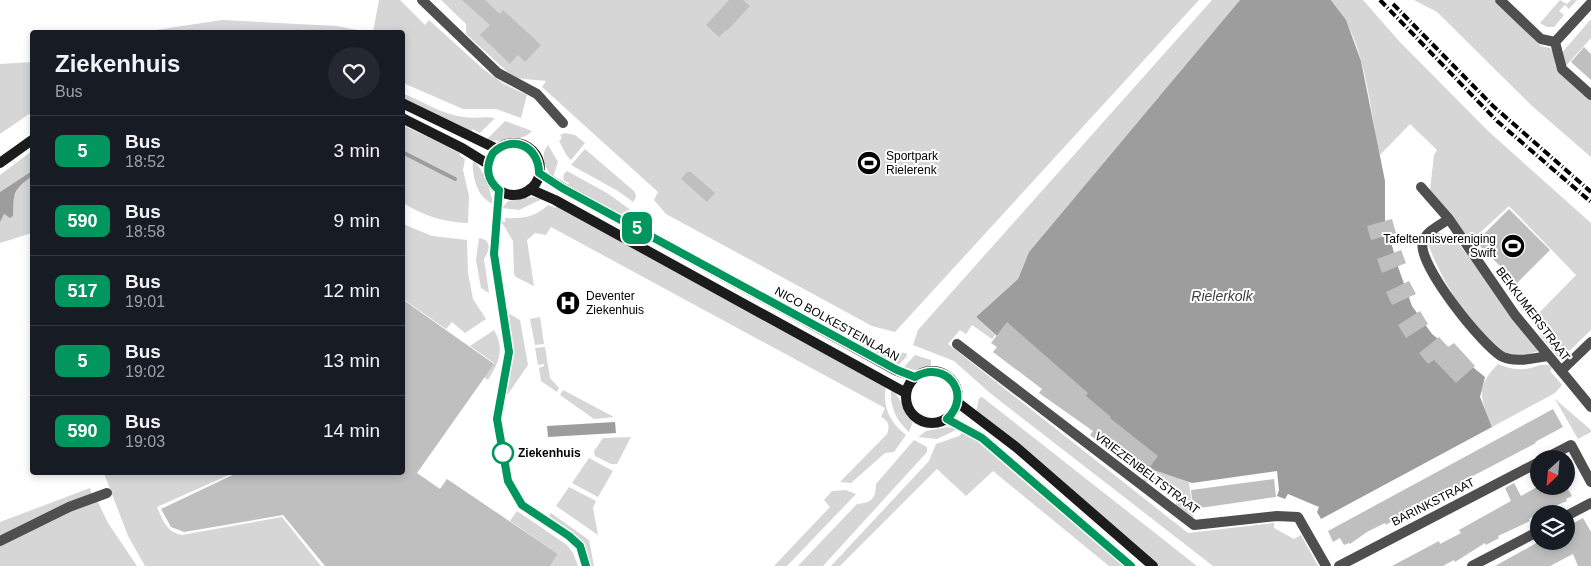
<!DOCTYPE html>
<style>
:root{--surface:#171b24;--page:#242831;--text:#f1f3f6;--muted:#9ea1a6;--line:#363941}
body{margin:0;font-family:Arial,sans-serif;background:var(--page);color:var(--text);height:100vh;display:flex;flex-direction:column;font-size:19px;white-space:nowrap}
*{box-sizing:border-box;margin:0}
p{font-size:16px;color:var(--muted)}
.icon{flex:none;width:28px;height:28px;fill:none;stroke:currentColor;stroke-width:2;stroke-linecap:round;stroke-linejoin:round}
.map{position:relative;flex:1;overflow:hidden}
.side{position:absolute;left:30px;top:30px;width:375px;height:445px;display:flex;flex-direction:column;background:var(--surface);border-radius:5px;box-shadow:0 2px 8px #0003}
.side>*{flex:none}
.badge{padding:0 10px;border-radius:8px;font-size:18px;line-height:32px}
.needle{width:32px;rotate:206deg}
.controls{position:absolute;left:1530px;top:450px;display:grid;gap:10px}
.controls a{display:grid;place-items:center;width:45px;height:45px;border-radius:50%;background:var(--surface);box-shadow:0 2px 8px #0003;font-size:25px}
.map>.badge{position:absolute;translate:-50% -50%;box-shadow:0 0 0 2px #fff}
.round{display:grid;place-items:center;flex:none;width:52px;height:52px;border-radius:26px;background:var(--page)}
.headline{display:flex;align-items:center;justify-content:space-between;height:85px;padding:0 25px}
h1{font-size:24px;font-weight:700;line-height:38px}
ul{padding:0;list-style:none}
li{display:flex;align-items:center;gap:15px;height:70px;padding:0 25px;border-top:1px solid var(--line)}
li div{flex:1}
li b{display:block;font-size:19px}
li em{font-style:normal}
li .badge{min-width:55px;font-weight:700;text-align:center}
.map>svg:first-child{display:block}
.green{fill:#d6d6d6}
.water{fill:#9d9d9d}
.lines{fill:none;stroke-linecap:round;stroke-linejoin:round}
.stream{stroke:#9d9d9d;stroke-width:4}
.building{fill:#bfbfbf}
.street{stroke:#4f4f4f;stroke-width:10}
.secondary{stroke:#1c1c1c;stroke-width:10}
.rail{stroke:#000;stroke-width:4;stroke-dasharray:8 2.5 1 2.5;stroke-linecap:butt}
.line-casing{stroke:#fff;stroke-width:11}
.line{stroke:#00965e;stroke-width:8}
.stop-dot{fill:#fff;stroke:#00965e;stroke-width:2.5}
.labels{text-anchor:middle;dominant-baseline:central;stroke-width:4;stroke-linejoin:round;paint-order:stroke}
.poi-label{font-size:12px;fill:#000;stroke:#fff;text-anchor:start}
.street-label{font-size:12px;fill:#000;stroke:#fff}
.stop-label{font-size:12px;font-weight:bold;fill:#000;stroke:#fff;text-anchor:start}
.water-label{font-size:14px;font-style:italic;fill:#3e3e3e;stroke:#fff}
</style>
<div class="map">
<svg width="1591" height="566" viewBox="0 0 1591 566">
<rect width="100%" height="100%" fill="#fff"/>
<path class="green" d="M 379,0 L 400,0 L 425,25 L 429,20 L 482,68 L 504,84 L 527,95 L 521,118 L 496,109 L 463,109 L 403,83 L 402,32 L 373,32 Z
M 441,0 L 1199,0 L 895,332 L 872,326 L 666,214 L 654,200 L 658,192 L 542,87 L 546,81 L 514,78 L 466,34 L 466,24 Z
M 1212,0 L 1240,0 L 1029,252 L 1018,279 L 976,317 L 995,335 L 992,339 L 972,325 L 966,334 L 960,330 L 948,344 L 1188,533 L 1274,523 L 1274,528 L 1294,539 L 1301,535 L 1318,566 L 1213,566 L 990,393 L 954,361 L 913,345 L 918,330 Z
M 1331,0 L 1363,0 L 1399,41 L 1488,131 L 1591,223 L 1591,330 L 1560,360 L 1540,335 L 1546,330 L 1534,318 L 1576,275 L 1509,206 L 1471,241 L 1430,190 L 1434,155 L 1437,150 L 1410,124 L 1380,155 C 1368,103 1367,42 1331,0 Z
M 1414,0 L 1494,0 L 1541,46 L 1550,48 L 1554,54 L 1556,68 L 1591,100 L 1591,157 L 1532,106 L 1437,12 Z
M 1560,0 L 1567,4 L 1571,0 L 1577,0 L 1569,9 L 1565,5 L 1559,11 L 1564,15 L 1554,27 L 1547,27 L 1540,23 Z
M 1591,19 L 1591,38 L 1565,67 L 1560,55 Z
M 222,20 L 337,26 L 367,32 L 142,32 Z
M 32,62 L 32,112 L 0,134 L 0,64 Z
M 402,93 C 422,101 443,115 464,117 C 474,119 485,116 495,118 L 480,133 L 472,129 L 471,133 L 403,98 Z
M 505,121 L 532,131 C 524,141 502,140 490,141 L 486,140 Z
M 402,125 L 461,152 L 459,155 L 465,159 L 463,170 L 469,196 L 468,223 C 443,222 424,216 403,203 Z
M 565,133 L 575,135 L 585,143 L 571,160 L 567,156 L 559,141 L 562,138 L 560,135 Z
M 548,145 L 558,162 L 553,177 C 545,169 539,155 548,145 Z
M 585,149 L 635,192 L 636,197 L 633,202 L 618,191 L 571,165 Z
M 32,151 L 32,171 L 0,192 L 0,175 Z
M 473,161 C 482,165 492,194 493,204 C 477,197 472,177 473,161 Z
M 567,171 L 607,193 L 628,208 L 643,222 L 640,226 L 567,187 L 569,183 L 563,180 L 564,174 Z
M 32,176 L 32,233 L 0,243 L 0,219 L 4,214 L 7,216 L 13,209 C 13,192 18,186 32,176 Z
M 532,197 L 542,199 L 519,210 L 502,208 L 508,201 Z
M 548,205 L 555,208 L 557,206 L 886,386 C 882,407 890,423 906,435 L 894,452 L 885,453 L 851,483 L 840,482 L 887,434 C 890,426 889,421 881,417 L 885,408 L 551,227 L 546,235 L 535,233 L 527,240 L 534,286 L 516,277 L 514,274 L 513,241 L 501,221 L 505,222 L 505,218 C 523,219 535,217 548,205 Z
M 403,224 L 432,236 L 467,240 L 468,273 L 473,299 L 486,319 L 465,333 L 452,322 L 446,329 L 403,299 Z
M 1438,232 L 1455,239 L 1539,351 C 1527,354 1513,359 1501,353 C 1497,351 1494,345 1490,342 C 1462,314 1439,276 1426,238 Z
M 479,238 C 492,240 490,250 484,259 L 489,293 L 481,288 L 476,260 Z
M 508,313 L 520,320 L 528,365 L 508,394 L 506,393 L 513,355 Z
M 540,317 L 544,344 L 535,345 L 530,319 Z
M 494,330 C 505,348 499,363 488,380 L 484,377 L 494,363 L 470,346 Z
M 856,341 L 884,351 L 906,353 L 907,356 L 898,366 L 855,343 Z
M 545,347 L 550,378 L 559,388 L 557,392 L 541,381 L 539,368 L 544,366 L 544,364 L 538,365 L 535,348 Z
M 915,355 L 931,360 L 931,366 L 915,370 L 903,368 Z
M 1498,364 C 1508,368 1518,371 1530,368 C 1538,366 1541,364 1549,365 L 1552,368 L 1550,371 L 1562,385 L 1555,393 L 1492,427 C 1481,399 1474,388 1498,364 Z
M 891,389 C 902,397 902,413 913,422 L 909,432 C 896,420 890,408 891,389 Z
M 563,390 L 614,417 L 594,419 L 560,395 Z
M 982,397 L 1197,566 L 1159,566 L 1019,445 L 976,412 L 979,398 Z
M 1555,399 L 1591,430 L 1591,432 L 1578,439 Z
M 947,427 L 958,429 L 937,439 L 918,437 L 926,431 Z
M 963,432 L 977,440 L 1125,566 L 1109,566 L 993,471 L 966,496 L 937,469 L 840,566 L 831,566 L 929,461 L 936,444 L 959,436 Z
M 631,437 L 617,464 L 611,464 L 595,456 L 594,451 L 603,438 Z
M 914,440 L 927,447 L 927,452 L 823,566 L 798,566 L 857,504 C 871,503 876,499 876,484 Z
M 589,458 L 613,471 L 598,497 L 572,483 Z
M 1152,468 L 1189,482 L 1194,520 L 1175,506 L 1178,497 L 1151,477 L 1144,485 L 1141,482 Z
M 104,473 L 233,473 L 157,507 C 163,521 167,532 182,535 L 282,517 L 321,566 L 145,566 L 128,536 Z
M 569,487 L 596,501 L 593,508 L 598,535 L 556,506 Z
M 90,488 L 92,495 L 0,539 L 0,522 Z
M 845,490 L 856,494 L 787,566 L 774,566 L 830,507 L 824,500 L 832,491 Z
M 97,500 L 108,523 L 137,566 L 0,566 L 0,545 L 37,525 Z
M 517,511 L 567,545 L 573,553 L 578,566 L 550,566 L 558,554 L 510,521 Z
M 551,513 L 589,540 L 594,566 L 590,566 C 585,541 568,531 548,517 Z"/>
<path class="water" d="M 1240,0 L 1331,0 L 1346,20 L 1361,61 L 1385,181 L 1385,220 L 1397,264 L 1412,306 L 1432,334 L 1485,377 L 1480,397 L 1492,427 L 1321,519 L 1317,512 L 1319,507 L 1288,494 L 1285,499 L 1277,496 L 1279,490 L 1277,471 L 1192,483 L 1154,470 L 1060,393 L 976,317 L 1018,279 L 1029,252 Z
M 32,171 L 32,176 C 12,191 14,193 13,216 L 10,218 L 4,214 L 0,222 L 0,192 Z
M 615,422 L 616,433 L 548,437 L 547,426 Z"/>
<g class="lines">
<path class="stream" d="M 402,152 L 455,179"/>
</g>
<path class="building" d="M 462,0 L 485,0 L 500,14 L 503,10 L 541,45 L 525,62 L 518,55 L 510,64 L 480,35 L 490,25 Z
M 729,0 L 743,0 L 750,6 L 727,31 L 726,30 L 719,37 L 706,25 Z
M 1584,47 L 1591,54 L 1591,80 L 1571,62 Z
M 687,172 L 691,172 L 715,193 L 707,202 L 681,179 Z
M 1509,209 L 1550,250 L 1517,283 L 1476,242 Z
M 1392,219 L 1396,233 L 1371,240 L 1367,226 Z
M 1401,250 L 1406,263 L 1382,273 L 1377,259 Z
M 1409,281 L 1416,294 L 1392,305 L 1386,292 Z
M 402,299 L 494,364 L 417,473 L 440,489 L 447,479 L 558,554 L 550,566 L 325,566 L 283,515 L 184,532 L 171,527 L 161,509 L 239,472 L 402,472 Z
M 1420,311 L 1428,324 L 1406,338 L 1398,325 Z
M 1007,322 L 1088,393 L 1086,396 L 1111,417 L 1110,418 L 1158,456 L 1143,476 L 1090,435 L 1093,431 L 1039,393 L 1042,389 L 993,352 L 997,347 L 991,343 Z
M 1439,337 L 1448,347 L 1454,343 L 1475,366 L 1456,383 L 1434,360 L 1428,364 L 1419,353 Z
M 1553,409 L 1563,427 L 1535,442 L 1536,443 L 1467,479 L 1468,481 L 1455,488 L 1436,496 L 1437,497 L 1430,501 L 1404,513 L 1386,525 L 1385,523 L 1367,532 L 1350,544 L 1349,543 L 1344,545 L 1340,538 L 1333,542 L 1328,531 Z
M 1274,479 L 1276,497 L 1193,509 L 1191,490 Z
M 1514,483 L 1521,496 L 1539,486 L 1566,486 L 1572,496 L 1566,499 L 1567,501 L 1548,509 L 1529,519 L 1530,521 L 1498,536 L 1499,538 L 1486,545 L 1485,543 L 1455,562 L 1454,560 L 1443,566 L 1392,566 L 1439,541 L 1440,544 L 1461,533 L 1459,530 L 1511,501 L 1505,488 Z
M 1583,518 L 1591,532 L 1591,566 L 1578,566 L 1573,554 L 1550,566 L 1495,566 L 1540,541 L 1547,541 L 1551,549 L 1566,541 L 1566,527 Z"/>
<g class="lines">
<path class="street" d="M 422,0 L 498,73 L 537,94 L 563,123
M 1500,0 L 1541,39 L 1555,42
M 1555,42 L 1562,69 L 1591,95
M 1555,42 L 1591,3
M 1421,187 L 1449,219 L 1515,315 L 1591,407
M 1449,219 C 1440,225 1427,231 1423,241 C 1415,262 1484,348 1503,357 C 1517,363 1534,358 1548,356
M 957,344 L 1194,525 L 1277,516 L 1298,517 L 1326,566
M 1561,371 L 1591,342
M 1544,459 L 1571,445 L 1591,482
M 1566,516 L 1591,503
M 0,541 L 69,507 L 107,493
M 1339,566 L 1539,462
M 1472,566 L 1539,531"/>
<path class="secondary" d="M 402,103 L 497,149
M 402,118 L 462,148 L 488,164
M488 169a26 26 0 1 1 52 0a26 26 0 1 1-52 0Z
M 0,163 L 32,140
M 539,173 L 568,191 L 897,371 L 915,377
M 530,189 L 555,200 L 906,393
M906 397a26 26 0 1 1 52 0a26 26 0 1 1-52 0Z
M 957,402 L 1016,447 L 1153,566
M 947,419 L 982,438 L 1131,566"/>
<path class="rail" d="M 1380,0 L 1497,121 L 1591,202
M 1393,4 L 1493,106 L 1591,192"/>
</g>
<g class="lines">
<g class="line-casing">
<path id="line" d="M 586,566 L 580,546 L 569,536 L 522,505 L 508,481 L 497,419 L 509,352 L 494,254 L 499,190 C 487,180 485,167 493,153 C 512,134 539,146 539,173 L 562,188 L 897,370 L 915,377 C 946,359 973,394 947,419 L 982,438 L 1131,566"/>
</g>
<use href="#line" class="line"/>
</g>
<defs>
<g id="stadium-disc" transform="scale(1.25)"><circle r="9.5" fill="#000" stroke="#fff"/><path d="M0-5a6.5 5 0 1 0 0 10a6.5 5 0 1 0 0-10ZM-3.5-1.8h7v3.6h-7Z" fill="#fff"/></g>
<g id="hospital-disc" transform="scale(1.25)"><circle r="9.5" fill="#000" stroke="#fff"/><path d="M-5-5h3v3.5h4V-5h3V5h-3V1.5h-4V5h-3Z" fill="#fff"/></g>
</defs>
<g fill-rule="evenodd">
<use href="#stadium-disc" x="869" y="163"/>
<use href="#stadium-disc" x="1513" y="246"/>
<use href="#hospital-disc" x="568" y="303"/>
</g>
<circle class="stop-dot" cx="503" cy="453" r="10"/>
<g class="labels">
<g class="poi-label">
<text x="886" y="156">Sportpark<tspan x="886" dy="14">Rielerenk</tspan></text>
<text x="1496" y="239" text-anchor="end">Tafeltennisvereniging<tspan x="1496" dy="14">Swift</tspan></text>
<text x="586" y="296">Deventer<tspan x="586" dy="14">Ziekenhuis</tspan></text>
</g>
<g class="street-label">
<text transform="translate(1533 314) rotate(53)">BEKKUMERSTRAAT</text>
<text transform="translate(837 324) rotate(29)">NICO BOLKESTEINLAAN</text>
<text transform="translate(1147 473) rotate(37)">VRIEZENBELTSTRAAT</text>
<text transform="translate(1433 502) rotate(-27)">BARINKSTRAAT</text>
</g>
<g class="stop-label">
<text x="518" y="453">Ziekenhuis</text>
</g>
<g class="water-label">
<text x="1222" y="296">Rielerkolk</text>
</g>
</g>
</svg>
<div class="controls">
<a><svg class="needle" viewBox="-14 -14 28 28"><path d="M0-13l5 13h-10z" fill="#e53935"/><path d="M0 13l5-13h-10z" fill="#9ea1a6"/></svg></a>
<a><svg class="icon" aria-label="layers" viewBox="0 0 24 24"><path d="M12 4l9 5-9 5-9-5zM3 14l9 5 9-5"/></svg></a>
</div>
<b class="badge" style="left:637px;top:228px;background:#00965e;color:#fff">5</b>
<section class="side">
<div class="headline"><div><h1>Ziekenhuis</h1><p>Bus</p></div><a class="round"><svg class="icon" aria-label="heart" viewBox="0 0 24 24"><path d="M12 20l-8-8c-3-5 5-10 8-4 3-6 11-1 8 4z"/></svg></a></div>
<ul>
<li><span class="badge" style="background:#00965e;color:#fff">5</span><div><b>Bus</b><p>18:52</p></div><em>3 min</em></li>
<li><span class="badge" style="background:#00965e;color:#fff">590</span><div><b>Bus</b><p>18:58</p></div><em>9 min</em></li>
<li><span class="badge" style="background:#00965e;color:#fff">517</span><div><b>Bus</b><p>19:01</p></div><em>12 min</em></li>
<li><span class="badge" style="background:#00965e;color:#fff">5</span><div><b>Bus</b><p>19:02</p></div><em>13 min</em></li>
<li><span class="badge" style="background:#00965e;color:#fff">590</span><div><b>Bus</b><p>19:03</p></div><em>14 min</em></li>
</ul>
</section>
</div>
